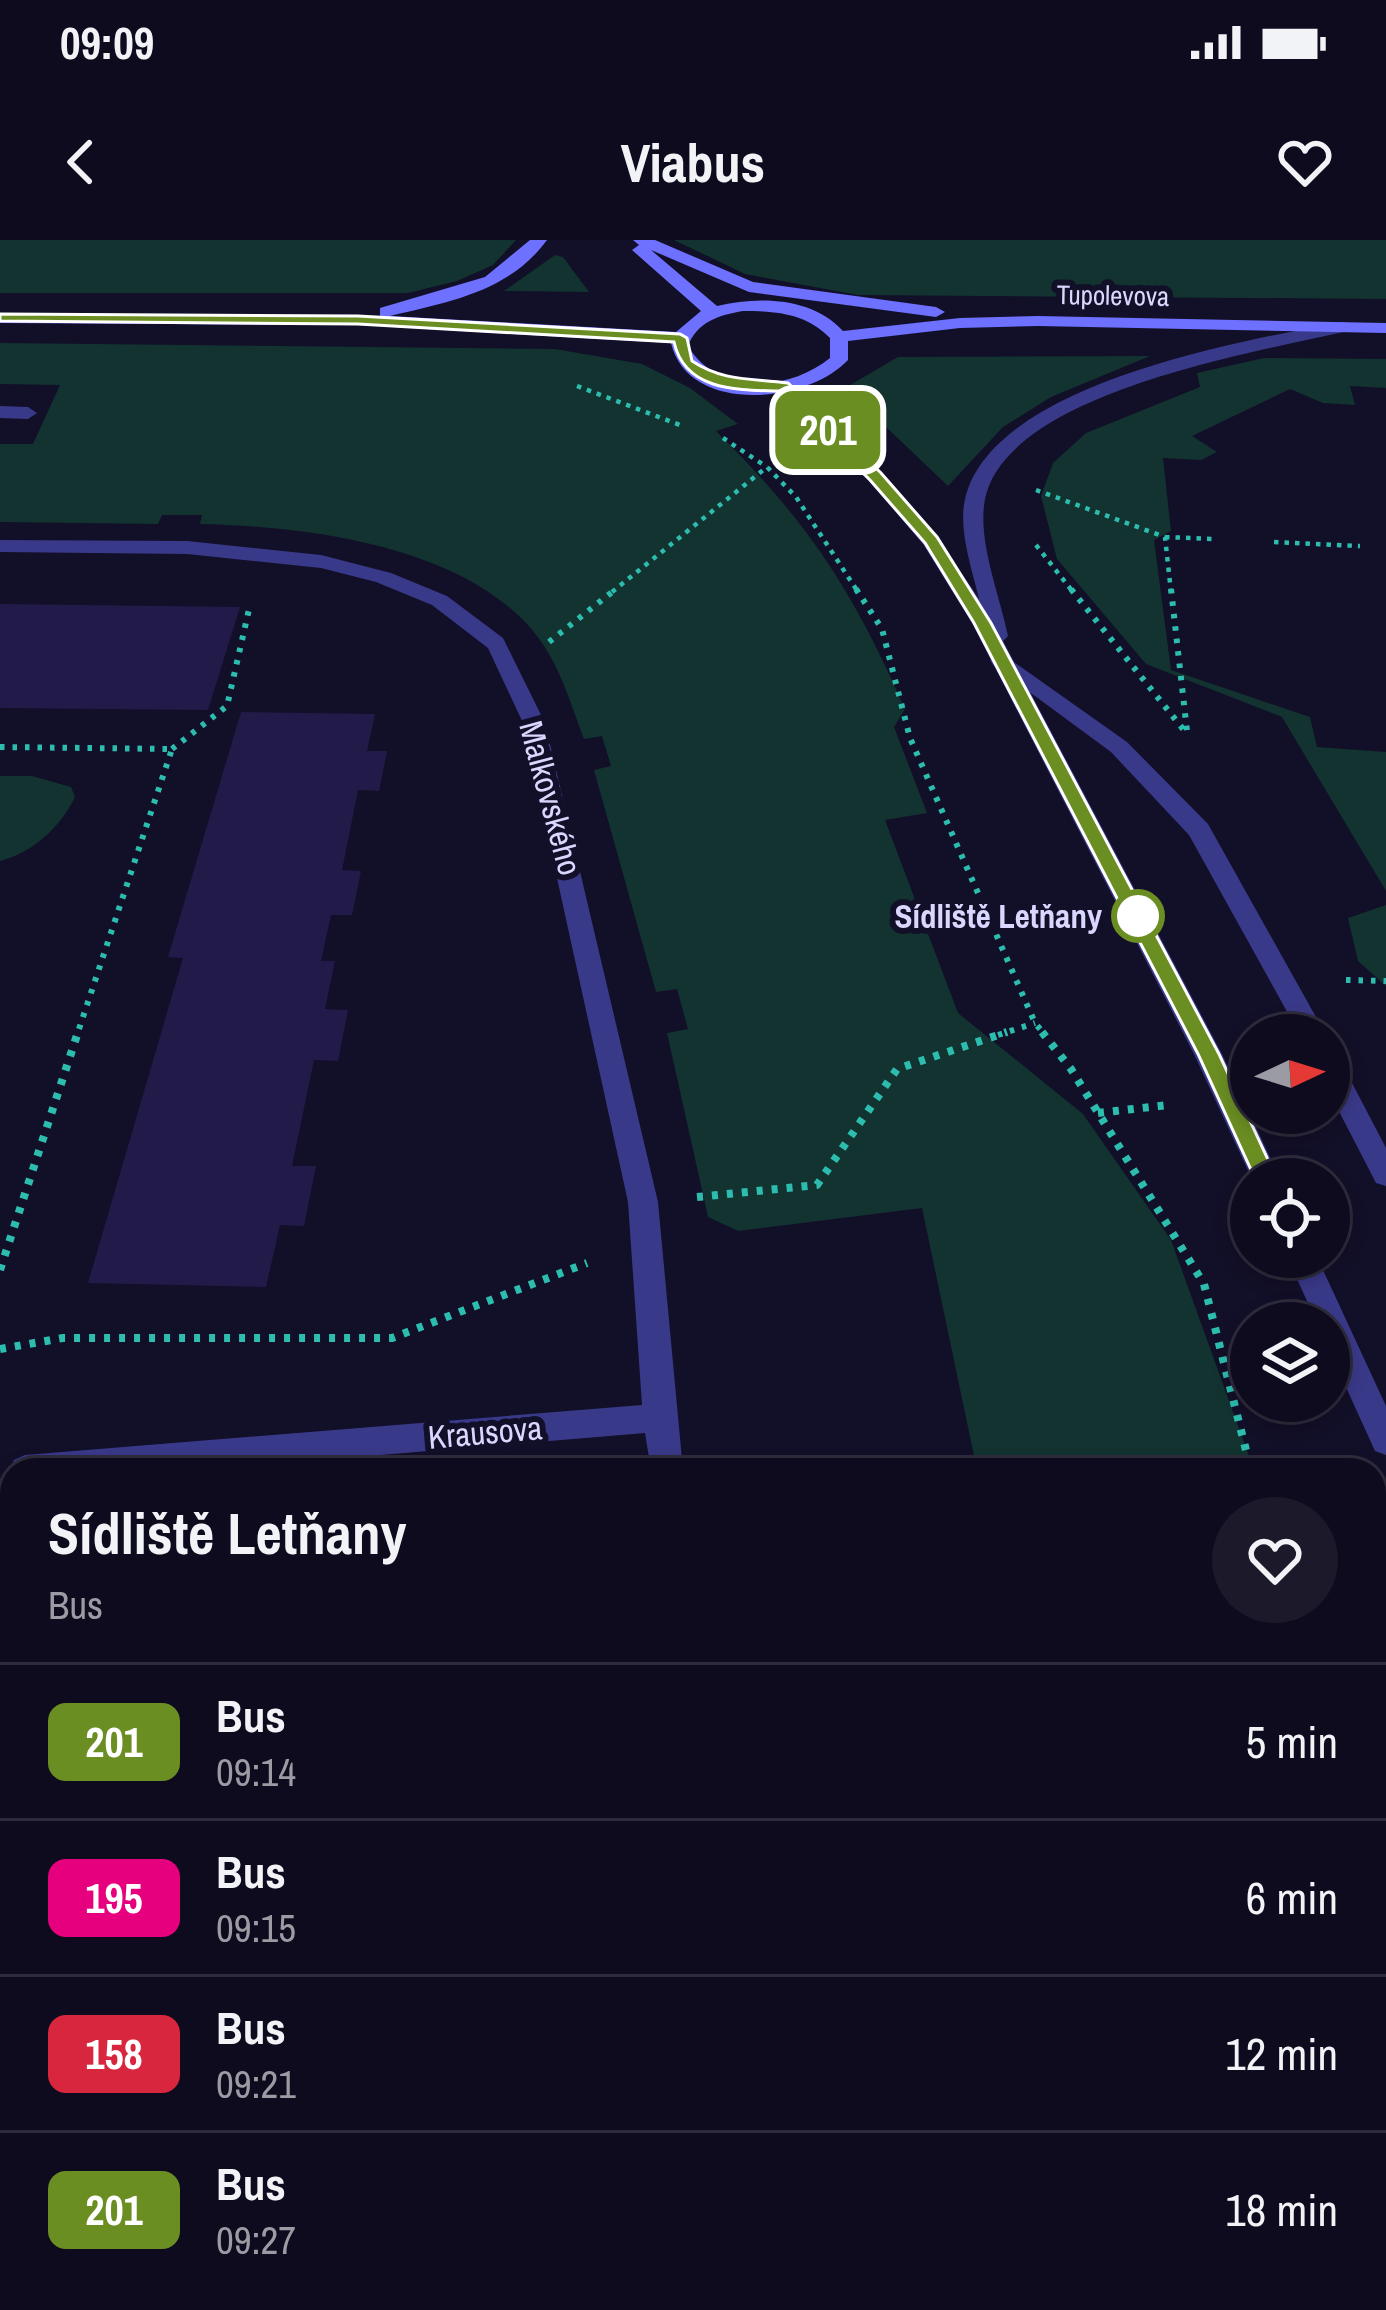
<!DOCTYPE html>
<meta charset="utf-8">
<style>
:root{--surface:#0e0b1e;--page:#1c192b;--text:#f1f3f6;--muted:#9b9ba4;--line:#2e2b3c}
body{margin:0;font-family:"Archivo Narrow",sans-serif;background:var(--page);color:var(--text);height:100vh;display:flex;flex-direction:column;font-size:45px;white-space:nowrap}
*{box-sizing:border-box;margin:0}
p{font-size:39px;color:var(--muted)}
.icon{flex:none;width:66px;height:66px;fill:none;stroke:currentColor;stroke-width:2;stroke-linecap:round;stroke-linejoin:round}
.map{position:relative;flex:1;overflow:hidden}
.side{position:absolute;left:0px;top:1218px;width:1386px;height:852px;display:flex;flex-direction:column;background:var(--surface);border-radius:36px 36px 0 0;box-shadow:0 6px 18px #0003,0 0 0 3px var(--line)}
.side>*{flex:none}
.badge{padding:0 24px;border-radius:18px;font-size:42px;line-height:78px}
.needle{width:78px;rotate:86deg}
.tools{position:absolute;left:1230px;top:774px;display:grid;gap:24px}
.tools a{display:grid;place-items:center;width:120px;height:120px;border-radius:50%;background:var(--surface);box-shadow:0 6px 18px #0003,0 0 0 3px var(--line);font-size:60px}
.map>.badge{position:absolute;translate:-50% -50%;box-shadow:0 0 0 6px #fff}
.round{display:grid;place-items:center;flex:none;width:126px;height:126px;border-radius:63px;background:var(--page)}
.overview{display:flex;align-items:center;justify-content:space-between;height:204px;padding:0 48px}
h1{font-size:57px;font-weight:700;line-height:90px}
ul{padding:0;list-style:none}
li{display:flex;align-items:center;gap:36px;height:156px;padding:0 48px;border-top:3px solid var(--line)}
li div{flex:1}
li b{display:block;font-size:45px}
li em{font-style:normal}
li .badge{min-width:132px;font-weight:700;text-align:center}
.status{display:flex;justify-content:space-between;align-items:center;height:84px;padding:0 60px;background:var(--surface);direction:ltr}
.status svg{height:33px;fill:currentColor}
header{display:flex;justify-content:space-between;align-items:center;height:156px;padding:0 48px;background:var(--surface);font-size:54px;font-weight:700}
.map>svg:first-child{display:block}
.green{fill:#123330}
.building{fill:#221b4a}
.lines{fill:none;stroke-linecap:round;stroke-linejoin:round}
.path-far3{stroke:#2cbdaf;stroke-width:4.5;stroke-dasharray:4.5 6;stroke-linecap:butt}
.path-far2{stroke:#2cbdaf;stroke-width:6;stroke-dasharray:4.5 8;stroke-linecap:butt}
.path-far1{stroke:#2cbdaf;stroke-width:8;stroke-dasharray:6 9;stroke-linecap:butt}
.path{stroke:#2cbdaf;stroke-width:9;stroke-dasharray:8 12;stroke-linecap:butt}
.service{fill:#393989;fill-rule:evenodd}
.minor{fill:#393989;fill-rule:evenodd}
.tertiary{fill:#393989;fill-rule:evenodd}
.secondary{fill:#6e70ff;fill-rule:evenodd}
.line{fill:#6b8e23;stroke:#fff;stroke-width:3}
.stop-dot{fill:#fff;stroke:#6b8e23;stroke-width:6}
.labels{text-anchor:middle;dominant-baseline:central;stroke-width:12;stroke-linejoin:round;paint-order:stroke}
.far-street-label{font-size:27px;fill:#dad7ff;stroke:#120f28}
.street-label{font-size:33px;fill:#dad7ff;stroke:#120f28}
.stop-label{font-size:33px;font-weight:bold;fill:#dad7ff;stroke:#120f28;text-anchor:end}
</style>
<div class="status"><b>09:09</b><svg viewBox="0 0 49 12"><path d="M0 12V9h3v3zM5 12V6h3v6zM10 12V3h3v9zM15 12V0h3v12zM26 1h20v11H26zM47 4h2v5h-2z"/></svg></div>
<header><svg class="icon" aria-label="back" viewBox="0 0 24 24"><path d="M15 5l-7 7 7 7"/></svg>Viabus<svg class="icon" aria-label="heart" viewBox="0 0 24 24"><path d="M12 20l-8-8c-3-5 5-10 8-4 3-6 11-1 8 4z"/></svg></header>
<div class="map">
<svg width="1386" height="2070" viewBox="0 0 1386 2070">
<rect width="100%" height="100%" fill="#120f28"/>
<path class="green" d="M 0,0 L 516,0 L 493,25 L 457,41 L 408,53 L 0,53 Z
M 674,0 L 1386,0 L 1386,59 L 858,55 L 745,34 Z
M 555,15 L 563,17 L 589,52 L 504,51 Z
M 0,103 L 555,109 L 642,124 L 690,148 L 738,184 L 716,191 C 809,283 852,349 905,469 L 894,487 L 927,573 L 885,580 L 958,773 L 1083,874 L 1171,1000 L 1254,1230 L 977,1230 L 922,968 L 738,991 L 708,977 L 667,793 L 688,789 L 677,749 L 656,752 L 594,530 L 611,526 L 602,496 L 584,499 C 570,462 559,422 533,391 C 461,305 305,286 200,284 L 202,275 L 162,275 L 158,284 L 0,282 L 0,204 L 33,204 L 60,145 L 0,144 Z
M 1150,116 L 1051,157 L 1003,187 L 948,246 L 845,148 L 898,117 Z
M 1264,118 L 1386,119 L 1386,148 L 1350,146 L 1355,165 L 1323,163 L 1290,149 L 1192,196 L 1217,212 L 1201,220 L 1163,218 L 1171,291 L 1154,300 L 1171,430 L 1310,477 L 1317,507 L 1386,512 L 1386,651 L 1282,477 L 1146,424 L 1057,319 L 1041,256 L 1053,223 L 1086,193 L 1200,147 L 1197,133 Z
M 0,536 L 32,536 L 71,547 L 75,557 C 61,587 32,613 0,621 Z
M 1386,665 L 1386,746 L 1358,721 L 1348,678 Z
M 1374,1601 L 1386,1642 L 1386,2070 L 1168,2070 L 1166,2058 L 1374,2058 Z"/>
<path class="building" d="M 0,364 L 79,365 L 240,367 L 208,470 L 0,468 Z
M 241,472 L 375,474 L 367,511 L 387,511 L 379,551 L 358,550 L 342,630 L 361,631 L 352,675 L 331,675 L 321,721 L 335,721 L 325,769 L 348,770 L 338,821 L 314,820 L 292,926 L 316,926 L 304,986 L 280,985 L 266,1047 L 88,1043 L 183,718 L 168,717 Z
M 0,1551 L 12,1551 L 12,1855 L 0,1855 Z
M 68,2058 L 449,2058 L 448,2070 L 65,2070 Z
M 873,2058 L 1164,2058 L 1166,2070 L 874,2070 Z"/>
<g class="lines">
<path class="path-far3" d="M 577,146 L 680,185
M 723,198 L 767,227
M 1036,250 L 1165,297 L 1171,352
M 1165,297 L 1214,299
M 1274,302 L 1360,306
M 1036,305 L 1073,352
M 612,352 L 767,227 L 796,257 L 858,352"/>
<path class="path-far2" d="M 856,349 L 882,389 L 910,498 L 1035,783 L 1045,795
M 1071,349 L 1187,494
M 1171,349 L 1187,491
M 549,402 L 616,349
M 0,507 L 172,509 L 77,795
M 172,509 L 227,466 L 250,365
M 1346,740 L 1386,741
M 998,795 L 1035,783"/>
<path class="path-far1" d="M 1042,792 L 1071,829 L 1204,1044 L 1251,1230
M 1098,873 L 1168,865
M 697,957 L 817,945 L 897,829 L 1007,792
M 0,1030 L 78,792
M 0,1109 L 63,1098 L 392,1098 L 587,1023
M 0,1321 L 12,1314"/>
<path class="path" d="M 1374,1709 L 1386,1756
M 650,2058 L 650,2070"/>
<path class="service" d="M 0,166 L 28,167 L 37,173 L 28,179 L 0,178 Z
M 1001,413 L 1127,502 L 1208,584 L 1326,795 L 1300,795 L 1189,595 L 1111,512 L 993,425 L 990,420 Z
M 1329,815 L 1339,818 L 1386,908 L 1386,946 L 1376,943 L 1329,852 Z"/>
<path class="minor" d="M 0,300 L 187,301 L 321,315 L 391,333 L 447,356 L 503,398 L 545,483 L 658,962 L 683,1230 L 651,1230 L 645,1193 L 201,1230 L 12,1230 L 12,1237 L 9,1230 L 14,1220 L 25,1215 L 642,1165 L 628,962 L 523,483 L 488,408 L 432,365 L 376,342 L 321,328 L 187,314 L 0,312 Z
M 700,2058 L 744,2058 L 745,2070 L 701,2070 Z"/>
<path class="tertiary" d="M 1342,82 L 1348,83 L 1348,91 C 1258,112 1007,152 985,259 C 977,301 1000,355 1008,396 L 1003,401 L 1222,814 L 1280,939 L 1252,939 L 1194,814 L 972,383 L 923,304 L 868,240 L 774,147 L 790,143 C 860,211 925,276 979,359 C 972,329 958,290 965,259 C 992,143 1243,101 1342,82 Z
M 1287,1017 L 1317,1017 L 1386,1166 L 1386,1215 L 1375,1211 L 1329,1110 L 1329,1083 L 1317,1083 Z"/>
<path class="secondary" d="M 530,0 L 547,0 C 509,52 449,62 390,76 L 676,92 L 701,71 L 632,10 L 639,5 L 633,0 L 655,0 L 753,42 L 936,67 L 945,72 L 936,77 L 749,52 L 651,10 L 717,66 C 759,56 812,57 843,91 L 960,78 L 1038,76 L 1386,83 L 1386,93 L 1038,86 L 960,88 L 848,101 L 848,120 C 807,164 688,175 671,103 L 358,85 L 0,83 L 0,73 L 380,76 L 380,68 L 485,37 ZM 743,71 C 776,71 806,73 830,98 L 830,118 C 788,152 718,156 688,106 C 697,82 719,75 743,71 Z"/>
</g>
<path class="line" d="M 0,74 L 358,76 L 680,94 L 687,98 L 692,121 C 724,142 752,138 788,143 L 881,233 L 937,297 L 991,383 L 1219,814 L 1277,939 L 1274,945 L 1258,945 L 1198,814 L 974,383 L 925,303 L 870,240 L 779,151 C 737,150 685,151 674,102 L 358,84 L 0,81 Z"/>
<circle class="stop-dot" cx="1138" cy="676" r="24"/>
<g class="labels">
<g class="far-street-label">
<text transform="translate(1113 55) rotate(1)">Tupolevova</text>
</g>
<g class="street-label">
<text transform="translate(551 558) rotate(75)">Malkovského</text>
<text transform="translate(485 1192) rotate(-5)">Krausova</text>
</g>
<g class="stop-label">
<text x="1102" y="676">Sídliště Letňany</text>
</g>
</g>
</svg>
<div class="tools">
<a><svg class="needle" viewBox="-14 -14 28 28"><path d="M0-13l5 13h-10z" fill="#e53935"/><path d="M0 13l5-13h-10z" fill="#9b9ba4"/></svg></a>
<a><svg class="icon" aria-label="locate" viewBox="0 0 24 24"><circle cx="12" cy="12" r="6"/><path d="M12 2v4M12 18v4M2 12h4M18 12h4"/></svg></a>
<a><svg class="icon" aria-label="layers" viewBox="0 0 24 24"><path d="M12 4l9 5-9 5-9-5zM3 14l9 5 9-5"/></svg></a>
</div>
<b class="badge" style="left:828px;top:190px;background:#6b8e23;color:#fff">201</b>
<section class="side">
<div class="overview"><div><h1>Sídliště Letňany</h1><p>Bus</p></div><a class="round"><svg class="icon" aria-label="heart" viewBox="0 0 24 24"><path d="M12 20l-8-8c-3-5 5-10 8-4 3-6 11-1 8 4z"/></svg></a></div>
<ul>
<li><span class="badge" style="background:#6b8e23;color:#fff">201</span><div><b>Bus</b><p>09:14</p></div><em>5 min</em></li>
<li><span class="badge" style="background:#e6007e;color:#fff">195</span><div><b>Bus</b><p>09:15</p></div><em>6 min</em></li>
<li><span class="badge" style="background:#d7263d;color:#fff">158</span><div><b>Bus</b><p>09:21</p></div><em>12 min</em></li>
<li><span class="badge" style="background:#6b8e23;color:#fff">201</span><div><b>Bus</b><p>09:27</p></div><em>18 min</em></li>
</ul>
</section>
</div>
